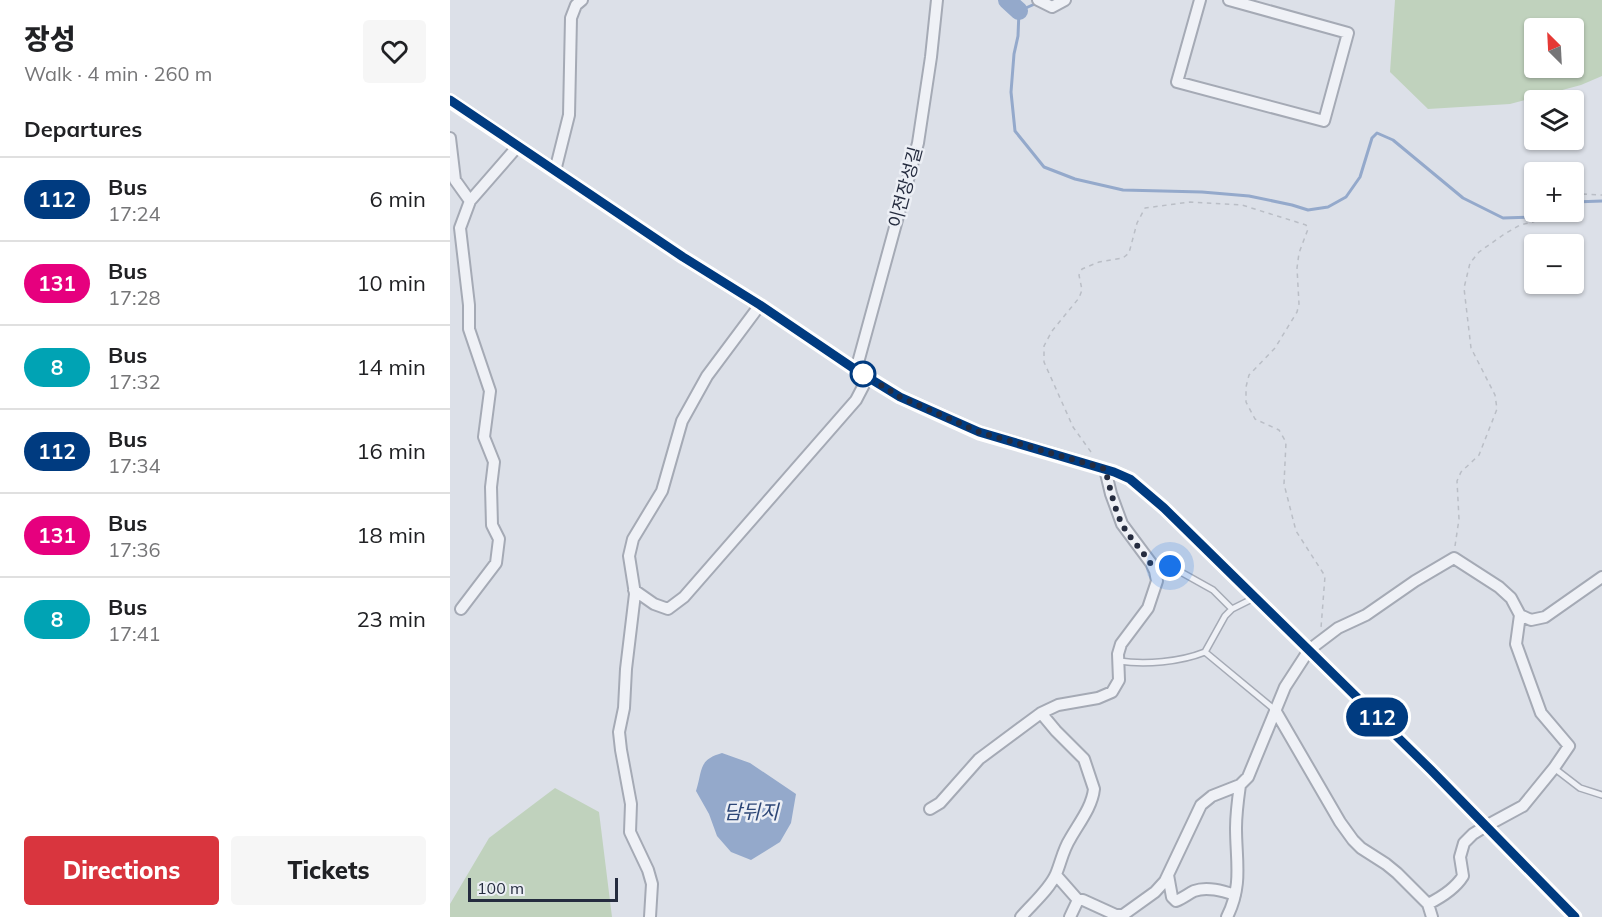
<!DOCTYPE html>
<meta charset="utf-8">
<style>
:root{--surface:#fff;--page:#f6f6f6;--text:#202124;--muted:#757577;--line:#e0e0e0;--accent:#d9353e}
body{margin:0;font-family:Mulish,"Noto Sans KR",sans-serif;background:var(--page);color:var(--text);height:100vh;display:flex;flex-direction:column;font-size:22px;white-space:nowrap}
*{box-sizing:border-box;margin:0}
p{font-size:20px;color:var(--muted)}
.icon{flex:none;width:33px;height:33px;fill:none;stroke:currentColor;stroke-width:2;stroke-linecap:round;stroke-linejoin:round}
.map{position:relative;flex:1;overflow:hidden}
.details{display:flex;flex-direction:column;background:var(--surface);width:450px}
.details>*{flex:none}
.badge{padding:0 12px;border-radius:20px;font-size:21px;line-height:39px}
.needle{width:39px;rotate:336deg}
.fabs{position:absolute;left:1074px;top:18px;display:grid;gap:12px}
.fabs a{display:grid;place-items:center;width:60px;height:60px;border-radius:6px;background:var(--surface);box-shadow:0 2px 4px #0004;font-size:30px}
.scale{position:absolute;left:18px;bottom:15px;width:150px;box-sizing:border-box;padding-left:6px;border:3px solid #252c3f;border-top:0;font-size:16px;line-height:21px;white-space:nowrap;color:#252c3f;-webkit-text-stroke:4px #eceff5;paint-order:stroke}
.you{position:absolute;width:30px;height:30px;margin:-15px;border:4px solid #fff;border-radius:50%;background:#1a73e8;box-shadow:0 0 0 9px #1a73e833}
.map>.badge{position:absolute;translate:-50% -50%;box-shadow:0 0 0 3px #fff}
h2{padding:0 24px;font-size:22px;line-height:54px}
.round{display:grid;place-items:center;flex:none;width:63px;height:63px;border-radius:6px;background:var(--page)}
.head{display:flex;align-items:center;justify-content:space-between;height:102px;padding:0 24px}
h1{font-size:28px;font-weight:800;line-height:45px}
.cta{display:flex;gap:12px;margin-top:auto;padding:12px 24px}
.cta a{flex:1;height:69px;border-radius:6px;background:var(--accent);color:#fff;font-size:24px;font-weight:800;line-height:69px;text-align:center}
.cta a+a{background:var(--page);color:var(--text)}
ul{padding:0;list-style:none}
li{display:flex;align-items:center;gap:18px;height:84px;padding:0 24px;border-top:2px solid var(--line)}
li div{flex:1}
li b{display:block;font-size:22px}
li em{font-style:normal}
li .badge{min-width:66px;font-weight:700;text-align:center}
main{display:flex;flex:1;min-height:0}
.map>svg:first-child{display:block}
.green{fill:#c0d2bd;fill-rule:evenodd}
.water{fill:#94a9cb}
.lines{fill:none;stroke-linecap:round;stroke-linejoin:round}
.stream{stroke:#94a9cb;stroke-width:3}
.river{stroke:#94a9cb;stroke-width:18}
.lane-casing{stroke:#a5aab5;stroke-width:8}
.street-casing{stroke:#a5aab5;stroke-width:14}
.path{stroke:#babec6;stroke-width:1.5;stroke-dasharray:4.5 4.5;stroke-linecap:butt}
.lane{stroke:#eff1f6;stroke-width:5}
.street{stroke:#eff1f6;stroke-width:10}
.secondary{stroke:#fff;stroke-width:15}
.line-casing{stroke:#fff;stroke-width:14}
.line{stroke:#003b80;stroke-width:9}
.walk{stroke:#252c3f;stroke-width:6;stroke-dasharray:0 10.8}
.stop-dot{fill:#fff;stroke:#003b80;stroke-width:3}
.labels{text-anchor:middle;dominant-baseline:central;stroke-width:5;stroke-linejoin:round;paint-order:stroke}
.street-label{font-size:18px;fill:#252c3f;stroke:#eceff5}
.water-label{font-size:20px;font-style:italic;fill:#2c4676;stroke:#eceff5}
</style>
<main>
<section class="details">
<div class="head"><div><h1>장성</h1><p>Walk · 4 min · 260 m</p></div><a class="round"><svg class="icon" aria-label="heart" viewBox="0 0 24 24"><path d="M12 20l-8-8c-3-5 5-10 8-4 3-6 11-1 8 4z"/></svg></a></div>
<h2>Departures</h2>
<ul>
<li><span class="badge" style="background:#003b80;color:#fff">112</span><div><b>Bus</b><p>17:24</p></div><em>6 min</em></li>
<li><span class="badge" style="background:#e6007e;color:#fff">131</span><div><b>Bus</b><p>17:28</p></div><em>10 min</em></li>
<li><span class="badge" style="background:#00a3b4;color:#fff">8</span><div><b>Bus</b><p>17:32</p></div><em>14 min</em></li>
<li><span class="badge" style="background:#003b80;color:#fff">112</span><div><b>Bus</b><p>17:34</p></div><em>16 min</em></li>
<li><span class="badge" style="background:#e6007e;color:#fff">131</span><div><b>Bus</b><p>17:36</p></div><em>18 min</em></li>
<li><span class="badge" style="background:#00a3b4;color:#fff">8</span><div><b>Bus</b><p>17:41</p></div><em>23 min</em></li>
</ul>
<div class="cta"><a>Directions</a><a>Tickets</a></div>
</section>
<div class="map">
<svg width="1152" height="917" viewBox="0 0 1152 917">
<rect width="100%" height="100%" fill="#dce0e8"/>
<path class="green" d="M 945,0 L 1152,0 L 1152,76 L 1131,85 L 1060,104 L 978,109 L 940,72 ZM 1084,28 L 1124,28 L 1124,68 L 1084,68 Z
M 105,788 L 149,812 L 162,917 L 0,917 L 0,904 L 39,838 Z"/>
<path class="water" d="M 272,753 L 300,763 L 346,794 L 341,823 L 330,842 L 301,860 L 281,852 L 267,836 L 259,814 L 246,791 C 253,769 248,760 272,753 Z"/>
<g class="lines">
<path class="stream" d="M 587,3 L 569,11 L 568,36 L 564,54 L 561,92 L 565,131 L 594,167 L 625,179 L 673,190 L 752,192 L 799,196 L 842,205 L 858,210 L 878,207 L 896,197 L 910,177 L 922,138 L 927,133 L 943,140 L 1013,198 L 1053,218 L 1080,217 L 1095,212
M 1124,202 L 1152,201"/>
<path class="river" d="M 557,0 L 569,11"/>
<g class="lane-casing">
<path id="lane" d="M 702,564 L 720,566 L 763,590 L 782,609
M 755,652 L 825,710
M 669,661 C 695,665 730,662 755,652 L 775,616 L 782,609 L 804,598
M 1104,768 L 1130,788 L 1152,795"/>
</g>
<g class="street-casing">
<path id="street" d="M 588,0 L 602,7 L 615,0
M 750,0 L 727,82 L 874,121 L 898,33 L 779,0
M 0,138 L 5,180 L 20,201
M 105,171 L 119,115 L 121,18 L 126,5 L 132,0
M 406,370 L 468,143 L 481,57 L 487,0
M 184,590 L 204,604 L 218,609 L 234,597 L 406,400 L 418,377
M 11,609 L 46,563 L 49,539 L 42,525 L 41,487 L 44,462 L 34,437 L 40,391 L 19,329 L 19,305 L 10,228 L 20,201 L 68,146
M 1070,615 L 1081,620 L 1095,617 L 1152,577
M 480,809 L 490,803 L 529,759 L 591,713 L 608,705 L 648,698 L 662,692 L 669,680 L 668,654 L 671,644 L 698,608 L 707,581 L 705,571 L 701,563 L 672,524 L 661,494 L 655,469
M 606,875 L 628,900
M 718,875 L 722,897 L 726,901 C 733,898 738,894 744,891 C 757,886 773,891 785,895
M 978,904 L 982,917
M 200,917 L 202,884 L 198,870 L 180,832 L 181,804 L 171,750 L 169,732 L 174,708 L 176,669 L 185,594 L 179,556 L 183,539 L 212,491 L 232,421 L 257,376 L 310,305
M 571,917 C 582,904 599,890 606,874 C 611,862 613,850 620,839 C 629,823 642,807 644,789 L 634,759 L 606,731 L 591,713
M 620,917 L 628,900 L 633,900 L 666,915 L 673,915 L 705,892 L 715,881 L 751,805 L 762,796 L 790,785 L 798,777 L 835,687 L 859,650 L 888,628 L 916,615 L 965,581 L 1004,558 L 1049,587 L 1061,598 L 1070,615 L 1066,644 L 1091,713 L 1119,746 L 1104,768 L 1073,806 L 1036,826 L 1023,834 L 1014,843 L 1010,857 L 1013,876 C 1005,889 992,897 978,904 L 947,873 L 936,864 L 911,848 L 903,840 L 890,822 L 825,710
M 777,917 C 793,885 786,861 786,828 C 786,813 788,799 790,785"/>
</g>
<path class="path" d="M 1124,197 L 1134,194 L 1152,195
M 641,452 L 623,427 L 594,362 L 594,346 L 602,331 L 629,298 L 632,290 L 629,275 L 632,269 L 649,262 L 673,258 L 679,253 L 687,223 L 695,208 L 740,202 L 792,205 L 856,225 L 858,229 L 849,253 L 847,268 L 849,304 L 847,312 L 825,348 L 799,375 L 796,387 L 796,402 L 805,419 L 829,430 L 836,442 L 834,484 L 846,531 L 875,576 L 871,628
M 1005,546 L 1009,519 L 1007,481 L 1011,472 L 1029,455 L 1047,409 L 1045,395 L 1021,348 L 1014,288 L 1020,263 L 1029,252 L 1053,235 L 1070,225 L 1083,222 L 1097,215 L 1097,212"/>
<use href="#lane" class="lane"/>
<use href="#street" class="street"/>
<path class="secondary" d="M 0,101 L 233,257 L 310,305 L 406,370 L 450,397 L 529,433 L 664,472 L 680,479 L 714,508 L 981,770 L 1125,917"/>
</g>
<g class="lines">
<g class="line-casing">
<path id="line" d="M 0,100 L 233,257 L 310,305 L 406,370 L 450,397 L 529,432 L 664,472 L 680,479 L 714,508 L 981,770 L 1125,917"/>
</g>
<use href="#line" class="line"/>
<path class="walk" d="M 413,374 L 450,397 L 529,432 L 655,469 C 660,487 664,508 672,524 C 680,539 692,550 700,563 L 720,566"/>
</g>
<circle class="stop-dot" cx="413" cy="374" r="12"/>
<g class="labels">
<g class="street-label">
<text transform="translate(455 187) rotate(-75)">이전장성길</text>
</g>
<g class="water-label">
<text x="301" y="811">담뒤지</text>
</g>
</g>
</svg>
<div class="fabs">
<a><svg class="needle" viewBox="-14 -14 28 28"><path d="M0-13l5 13h-10z" fill="#e53935"/><path d="M0 13l5-13h-10z" fill="#757577"/></svg></a>
<a><svg class="icon" aria-label="layers" viewBox="0 0 24 24"><path d="M12 4l9 5-9 5-9-5zM3 14l9 5 9-5"/></svg></a>
<a>+</a>
<a>−</a>
</div>
<div class="scale">100 m</div>
<div class="you" style="left:720px;top:566px"></div>
<b class="badge" style="left:927px;top:717px;background:#003b80;color:#fff">112</b>
</div>
</main>
